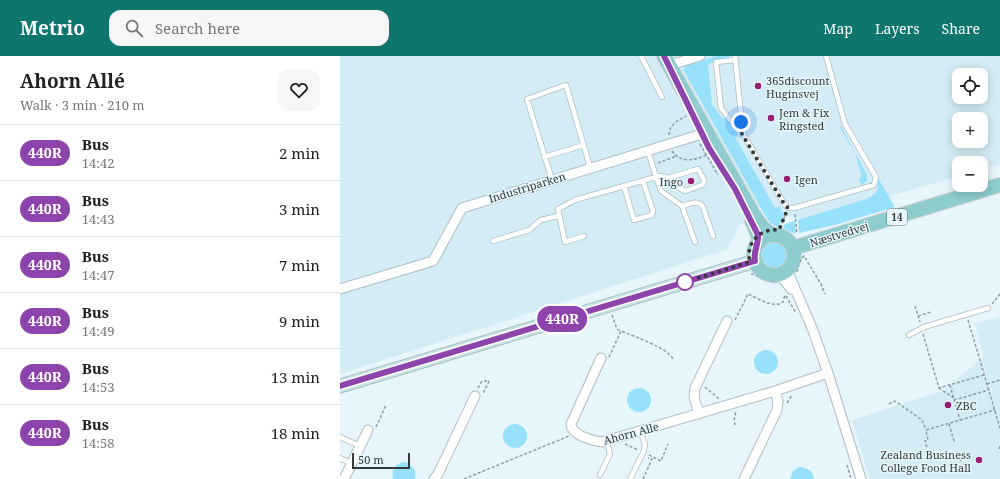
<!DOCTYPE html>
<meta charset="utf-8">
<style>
:root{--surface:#fff;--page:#f6f6f6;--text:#222;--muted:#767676;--line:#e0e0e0;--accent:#0f766e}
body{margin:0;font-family:"Noto Serif",serif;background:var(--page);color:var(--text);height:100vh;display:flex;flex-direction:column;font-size:15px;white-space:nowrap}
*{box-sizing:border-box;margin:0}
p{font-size:13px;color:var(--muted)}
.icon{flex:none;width:22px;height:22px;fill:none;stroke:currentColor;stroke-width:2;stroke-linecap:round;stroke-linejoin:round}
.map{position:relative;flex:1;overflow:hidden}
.sheet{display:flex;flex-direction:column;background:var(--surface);width:340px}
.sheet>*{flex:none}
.badge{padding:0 8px;border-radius:13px;font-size:14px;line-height:26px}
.tools{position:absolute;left:612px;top:12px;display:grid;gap:8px}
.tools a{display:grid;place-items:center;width:36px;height:36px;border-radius:8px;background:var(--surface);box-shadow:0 2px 10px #0003;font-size:20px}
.scale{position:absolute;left:12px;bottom:10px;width:58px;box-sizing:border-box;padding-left:4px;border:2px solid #353b3d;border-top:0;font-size:11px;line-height:14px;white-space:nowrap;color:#353b3d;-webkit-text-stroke:3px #e6f6fc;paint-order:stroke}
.you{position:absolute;width:20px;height:20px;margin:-10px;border:3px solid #fff;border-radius:50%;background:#1a73e8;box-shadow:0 0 0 6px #1a73e833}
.map>.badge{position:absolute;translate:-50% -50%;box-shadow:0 0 0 2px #fff}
.round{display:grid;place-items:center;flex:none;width:42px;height:42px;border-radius:12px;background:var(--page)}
.head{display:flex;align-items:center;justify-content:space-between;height:68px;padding:0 20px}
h1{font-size:19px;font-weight:700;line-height:30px}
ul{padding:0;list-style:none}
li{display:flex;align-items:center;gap:12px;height:56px;padding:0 20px;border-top:1px solid var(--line)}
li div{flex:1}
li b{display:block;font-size:15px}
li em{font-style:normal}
li .badge{min-width:44px;font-weight:700;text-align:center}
header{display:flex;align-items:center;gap:24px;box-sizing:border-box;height:56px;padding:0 20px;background:var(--accent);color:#fff}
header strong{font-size:19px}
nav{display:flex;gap:22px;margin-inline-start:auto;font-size:14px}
.search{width:280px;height:36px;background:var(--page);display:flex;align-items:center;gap:10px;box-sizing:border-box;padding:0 14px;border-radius:12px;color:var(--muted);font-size:15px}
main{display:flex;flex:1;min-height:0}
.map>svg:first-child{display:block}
.built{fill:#d4ecf5;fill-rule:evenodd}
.green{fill:#98e1fc}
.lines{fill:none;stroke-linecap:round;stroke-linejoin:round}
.service-casing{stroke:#afbdc3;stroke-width:6}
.minor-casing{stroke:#afbdc3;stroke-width:11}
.secondary-casing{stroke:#afbdc3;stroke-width:15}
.primary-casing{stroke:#d3d4d4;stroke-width:16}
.path{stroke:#909ca0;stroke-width:1.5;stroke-dasharray:3 2;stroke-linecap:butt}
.service{stroke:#fff;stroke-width:4.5}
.minor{stroke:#fff;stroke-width:9}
.secondary{stroke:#c6e6e7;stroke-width:13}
.primary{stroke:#8eccce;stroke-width:14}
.line-casing{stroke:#fff;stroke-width:9}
.line{stroke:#8e44ad;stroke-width:6}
.walk{stroke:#353b3d;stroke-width:4;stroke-dasharray:0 7.2}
.poi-dot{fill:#981c74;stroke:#e6f6fc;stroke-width:1.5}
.stop-dot{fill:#fff;stroke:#8e44ad;stroke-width:2}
.labels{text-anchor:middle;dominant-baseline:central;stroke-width:3;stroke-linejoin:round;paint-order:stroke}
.shield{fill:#e6f6fc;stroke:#6a7376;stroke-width:1}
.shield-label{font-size:10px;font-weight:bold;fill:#353b3d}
.poi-label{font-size:11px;fill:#353b3d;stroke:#e6f6fc;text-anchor:start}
.street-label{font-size:11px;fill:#353b3d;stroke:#e6f6fc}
</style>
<header>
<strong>Metrio</strong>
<div class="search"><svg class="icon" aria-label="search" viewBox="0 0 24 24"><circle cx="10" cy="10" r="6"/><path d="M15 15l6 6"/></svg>Search here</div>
<nav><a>Map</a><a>Layers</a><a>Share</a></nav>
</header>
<main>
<section class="sheet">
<div class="head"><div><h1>Ahorn Allé</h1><p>Walk · 3 min · 210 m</p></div><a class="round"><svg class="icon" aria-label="heart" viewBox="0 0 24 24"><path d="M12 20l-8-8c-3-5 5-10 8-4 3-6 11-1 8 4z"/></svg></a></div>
<ul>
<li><span class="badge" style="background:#8e44ad;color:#fff">440R</span><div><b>Bus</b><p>14:42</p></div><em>2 min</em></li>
<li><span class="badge" style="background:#8e44ad;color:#fff">440R</span><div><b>Bus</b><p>14:43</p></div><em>3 min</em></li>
<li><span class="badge" style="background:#8e44ad;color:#fff">440R</span><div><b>Bus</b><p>14:47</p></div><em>7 min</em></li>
<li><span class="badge" style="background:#8e44ad;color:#fff">440R</span><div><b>Bus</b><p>14:49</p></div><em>9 min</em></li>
<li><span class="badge" style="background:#8e44ad;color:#fff">440R</span><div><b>Bus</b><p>14:53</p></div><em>13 min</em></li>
<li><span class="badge" style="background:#8e44ad;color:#fff">440R</span><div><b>Bus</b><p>14:58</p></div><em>18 min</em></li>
</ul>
</section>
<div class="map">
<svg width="660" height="423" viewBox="0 0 660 423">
<rect width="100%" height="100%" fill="#e6f6fc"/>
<path class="built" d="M 0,0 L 660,0 L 660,108 L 641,113 L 641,107 L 619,107 L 619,120 L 464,165 L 431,155 L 399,170 L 388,193 L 0,318 ZM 619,19 L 641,19 L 641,41 L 619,41 ZM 619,63 L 641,63 L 641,85 L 619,85 Z
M 660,260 L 660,423 L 530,423 L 512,364 L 602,335 L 644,301 L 635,268 Z"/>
<path class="green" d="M 377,0 L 389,0 L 389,1 L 368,8 L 372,49 L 383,63 L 384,62 L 390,66 L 398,79 L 395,81 L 435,152 L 439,150 L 444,159 L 438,171 L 431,168 L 426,161 L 343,13 L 349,7 L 363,3 L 364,4 Z
M 501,70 L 527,119 L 527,125 L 521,129 L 519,122 L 522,121 L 515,97 L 500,72 Z
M 538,122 L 555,151 L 495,169 L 459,177 L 458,164 L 526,143 C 539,137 538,135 538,122 Z
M 454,165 L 455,166 L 456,178 L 444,173 L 443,171 L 445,168 Z
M420 199a14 14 0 1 1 28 0a14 14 0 1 1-28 0Z
M414 306a12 12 0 1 1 24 0a12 12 0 1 1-24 0Z
M287 344a12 12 0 1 1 24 0a12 12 0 1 1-24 0Z
M163 380a12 12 0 1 1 24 0a12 12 0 1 1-24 0Z
M 65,406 C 73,409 77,415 75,423 L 53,423 C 51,414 55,407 65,406 Z
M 459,411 C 467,411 473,415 474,423 L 450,423 L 453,415 Z"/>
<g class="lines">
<g class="service-casing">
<path id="service" d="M 301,0 L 322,41
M 395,0 L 403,78 L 443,146 L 448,152 L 454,152 L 534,129 L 536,121 L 505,68 L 486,0
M 395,4 L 376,6 L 381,52 L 391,65 L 401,66
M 308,95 L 316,121 L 320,120 L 328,122 L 333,129 L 345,135 L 362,129 L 364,127 L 364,124 L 358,113 L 328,122
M 204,101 L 244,89
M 212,124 L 187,43 L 226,29 L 250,111
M 284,130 L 294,164 L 312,159 L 313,155 L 303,125
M 342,150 C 350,148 357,143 363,151 L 373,180
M 244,180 L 225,186 L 218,153 L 235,144 L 316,121 L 321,135 L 342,150 L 355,186
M 153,185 L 189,174 L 201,164 L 218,160
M 569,279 L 584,271 L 648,252
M 0,381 L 20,390
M 0,402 L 12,408
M 260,419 L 270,398 L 267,385
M 290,423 L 304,395 L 305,388 L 300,375"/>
</g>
<g class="minor-casing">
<path id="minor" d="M 330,9 L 360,0
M 447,214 L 472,272 L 488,317 L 521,423
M 439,218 L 451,233
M 0,233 L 93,205 L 122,152 L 362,78 L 366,79 L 369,84
M 261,302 L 231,368 C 231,379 253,385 262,386 L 435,335 L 488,317
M 359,358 L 354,341 L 355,332 L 387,265
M 4,423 L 28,374
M 94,423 L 98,418 L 135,340
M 404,423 L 437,354 L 438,345 L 435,335"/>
</g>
<g class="secondary-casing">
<path id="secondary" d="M 0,330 L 415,205"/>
</g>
<g class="primary-casing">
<path id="primary" d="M 324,0 L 413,158 L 422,171 L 432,179
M 412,165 L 418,179 L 419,186
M414 199a20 20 0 1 1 40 0a20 20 0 1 1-40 0Z
M 453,192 L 660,129"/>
</g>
<path class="path" d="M 329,79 C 329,69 338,64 346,60
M 360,88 L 378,119
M 332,95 C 340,107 354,105 366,99
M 318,107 L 337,100
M 455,158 L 457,178
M 440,172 L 446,157
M409 199a25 25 0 1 1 50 0a25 25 0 1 1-50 0Z
M 457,216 L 459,207 L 464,200 L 481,228 L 485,238
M 411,218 C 416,219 430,224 435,227
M 446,240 L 456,257
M 652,248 L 660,238
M 575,250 L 580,266
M 272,259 L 277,273 L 281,275
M 578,260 L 591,256
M 395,264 L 408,238 C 417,242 434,253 443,246 L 445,239
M 628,264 L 660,372
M 583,278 L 599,332 L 644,319
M 269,301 L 281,275 C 293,280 328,292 333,303
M 647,328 L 660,324
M 610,329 L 620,364
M 365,331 L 379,343
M 138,332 L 142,325 L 149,325 L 143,338
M 599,332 L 614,342
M 614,344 L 649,334
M 447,347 L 452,339
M 549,348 L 555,345 L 582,364 L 586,374
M 609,368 L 614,385 L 612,386
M 395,369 L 394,364 L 396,355
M 36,371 L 46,349
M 285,388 L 298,394
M 587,391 L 585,385 L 588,384 L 586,374 L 655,354
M 659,393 L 660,390
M 309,399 L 321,405 L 328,388
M 617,400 L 621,405
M 507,409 L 511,423
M 124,423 L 229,380
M 303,423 L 312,403 L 308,402"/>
<use href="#service" class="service"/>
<use href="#minor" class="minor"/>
<use href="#secondary" class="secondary"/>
<use href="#primary" class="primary"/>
</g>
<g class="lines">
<g class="line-casing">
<path id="line" d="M 0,330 L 415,205 C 413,195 419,188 418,179 L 395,133 L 369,92 L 324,0"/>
</g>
<use href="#line" class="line"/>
<path class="walk" d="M 345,226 L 410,206 C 405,187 420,172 439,174 L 448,152 L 443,146 L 402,78 L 401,66"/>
</g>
<g class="poi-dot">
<circle cx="418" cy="30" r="4"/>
<circle cx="431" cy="62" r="4"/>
<circle cx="447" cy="123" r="4"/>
<circle cx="351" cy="125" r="4"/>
<circle cx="608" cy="349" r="4"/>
<circle cx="639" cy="404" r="4"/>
</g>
<circle class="stop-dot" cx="345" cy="226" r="8"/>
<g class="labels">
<rect class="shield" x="547" y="153" width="20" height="16" rx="3"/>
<g class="shield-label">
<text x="557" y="161">14</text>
</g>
<g class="poi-label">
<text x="426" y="24">365discount<tspan x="426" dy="13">Huginsvej</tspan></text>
<text x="439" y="56">Jem &amp; Fix<tspan x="439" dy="13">Ringsted</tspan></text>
<text x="455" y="123">Igen</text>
<text x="343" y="125" text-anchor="end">Ingo</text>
<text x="616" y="349">ZBC</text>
<text x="631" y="398" text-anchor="end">Zealand Business<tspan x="631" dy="13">College Food Hall</tspan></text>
</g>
<g class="street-label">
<text transform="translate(187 131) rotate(-17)">Industriparken</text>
<text transform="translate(499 178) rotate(-17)">Næstvedvej</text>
<text transform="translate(291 377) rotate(-15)">Ahorn Alle</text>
</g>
</g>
</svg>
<div class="tools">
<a><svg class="icon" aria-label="locate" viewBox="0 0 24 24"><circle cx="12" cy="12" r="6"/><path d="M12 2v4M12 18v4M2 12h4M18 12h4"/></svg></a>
<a>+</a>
<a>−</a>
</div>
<div class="scale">50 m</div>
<div class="you" style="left:401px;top:66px"></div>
<b class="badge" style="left:222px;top:263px;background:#8e44ad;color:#fff">440R</b>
</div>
</main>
